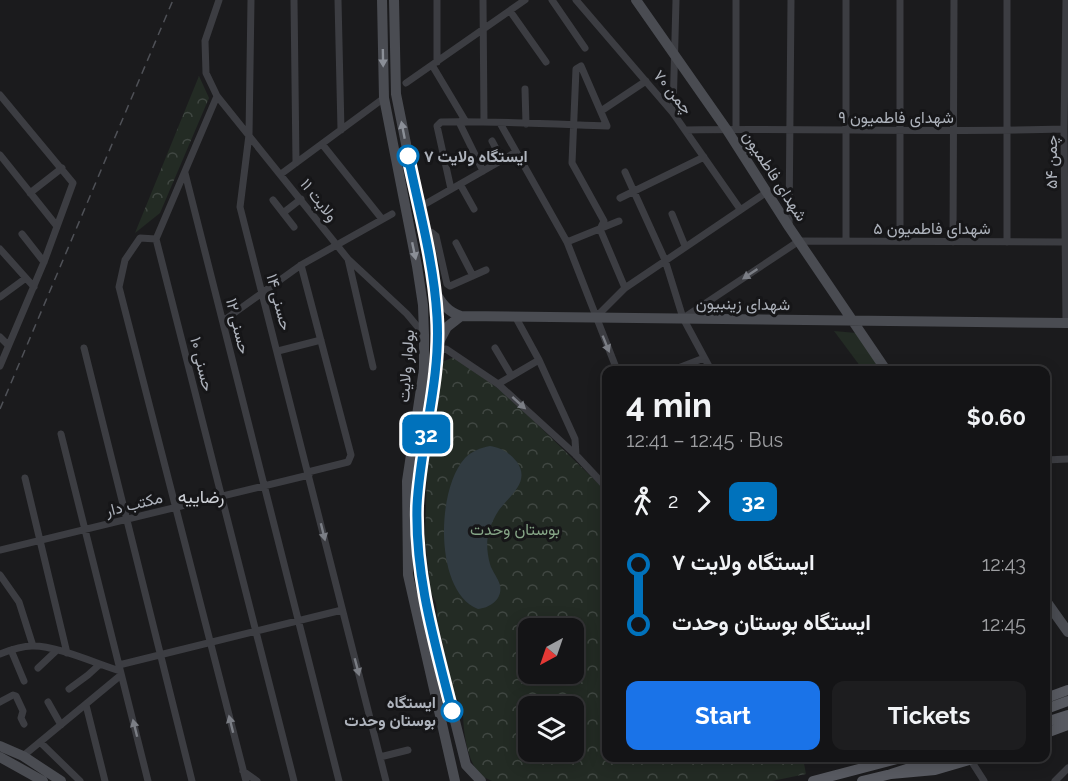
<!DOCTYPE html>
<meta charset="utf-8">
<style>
:root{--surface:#141416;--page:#1d1d1f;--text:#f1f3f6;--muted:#9d9ea1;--line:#333335;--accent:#1a73e8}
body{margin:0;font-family:Raleway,Vazirmatn,sans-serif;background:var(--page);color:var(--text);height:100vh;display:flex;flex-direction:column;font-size:22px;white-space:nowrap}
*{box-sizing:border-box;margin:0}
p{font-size:20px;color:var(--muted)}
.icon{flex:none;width:33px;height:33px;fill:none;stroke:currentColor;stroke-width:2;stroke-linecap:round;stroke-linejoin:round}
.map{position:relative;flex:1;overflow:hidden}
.drawer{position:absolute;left:602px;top:366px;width:448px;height:396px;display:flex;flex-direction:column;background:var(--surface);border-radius:12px;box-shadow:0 3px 15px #0003,0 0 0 2px var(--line)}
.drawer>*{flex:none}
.badge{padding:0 12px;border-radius:9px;font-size:21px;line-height:39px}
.needle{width:39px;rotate:220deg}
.tools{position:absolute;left:518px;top:618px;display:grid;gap:12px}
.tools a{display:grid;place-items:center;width:66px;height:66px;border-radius:12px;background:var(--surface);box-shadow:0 3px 15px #0003,0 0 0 2px var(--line);font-size:30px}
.map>.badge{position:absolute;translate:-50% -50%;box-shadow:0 0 0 3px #fff}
.legs{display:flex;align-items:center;gap:9px;height:66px;padding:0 24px;font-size:20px}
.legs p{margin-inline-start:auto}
.summary{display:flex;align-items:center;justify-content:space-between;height:102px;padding:0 24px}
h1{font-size:33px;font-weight:700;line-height:45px}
.action{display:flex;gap:12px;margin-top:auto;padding:12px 24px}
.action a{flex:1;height:69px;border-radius:12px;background:var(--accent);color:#fff;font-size:24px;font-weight:700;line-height:69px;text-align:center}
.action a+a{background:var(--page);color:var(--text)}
ul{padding:0 24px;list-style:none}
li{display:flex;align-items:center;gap:21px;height:60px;font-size:22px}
li i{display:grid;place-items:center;width:9px;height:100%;margin:0 8px;background:currentColor}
li i::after{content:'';width:15px;height:15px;margin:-8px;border:4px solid;border-radius:50%;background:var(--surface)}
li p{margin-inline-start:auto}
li:first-child i{background:linear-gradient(#0000 50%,currentColor 0)}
li:last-child i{background:linear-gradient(currentColor 50%,#0000 0)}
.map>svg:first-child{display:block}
.green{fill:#232b24}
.park{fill:url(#park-crowns);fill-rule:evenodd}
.water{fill:#313b41}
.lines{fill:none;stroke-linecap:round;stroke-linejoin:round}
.street{stroke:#3c3d42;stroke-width:7}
.secondary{stroke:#4a4c52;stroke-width:10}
.primary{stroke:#585a61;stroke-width:10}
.rail{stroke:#4f5157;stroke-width:1.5;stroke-dasharray:8 6;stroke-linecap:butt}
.oneway{fill:#8b8f97}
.oneway2{fill:#7b7e85}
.line-1-casing{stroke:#fff;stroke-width:14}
.line-1{stroke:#0072bc;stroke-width:9}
.stop-1-dot{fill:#fff;stroke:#0072bc;stroke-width:3}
.labels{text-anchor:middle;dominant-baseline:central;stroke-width:6;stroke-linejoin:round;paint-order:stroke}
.street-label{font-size:16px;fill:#aeb3bc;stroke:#161618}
.stop-label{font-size:16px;font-weight:bold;fill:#aeb3bc;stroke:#161618;text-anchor:start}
.park-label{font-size:16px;fill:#86a687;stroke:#161618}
.neighbourhood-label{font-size:18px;fill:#cfd2d8;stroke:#161618}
</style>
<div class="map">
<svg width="1068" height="781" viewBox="0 0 1068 781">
<defs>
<pattern id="park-crowns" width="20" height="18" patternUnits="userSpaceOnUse" patternTransform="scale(1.5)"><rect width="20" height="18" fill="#232b24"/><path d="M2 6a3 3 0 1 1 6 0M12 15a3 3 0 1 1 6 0" fill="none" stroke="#404742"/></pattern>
</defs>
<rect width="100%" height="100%" fill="#1b1b1d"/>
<path class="green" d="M 834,331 L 857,333 L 881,370 L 863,370 Z"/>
<path class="park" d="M 199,76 L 209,98 L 160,213 L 135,233 Z
M 454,357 L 507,395 L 606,491 L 606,758 L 803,758 L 806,774 L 772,781 L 492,781 C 488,779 483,777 480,774 C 470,765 465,741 464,729 C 463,719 464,704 455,697 L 438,624 L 436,603 L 431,592 L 425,539 L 427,472 L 438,404 L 442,362 ZM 528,628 L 573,628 L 573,674 L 528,674 ZM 528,706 L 573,706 L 573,752 L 528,752 Z"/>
<path class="water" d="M 490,446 C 501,448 509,452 517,462 C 531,482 509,496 499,510 C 495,516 491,524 489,531 C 486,542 487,553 490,564 C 492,571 498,578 500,585 C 503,599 490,608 478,609 C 434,592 436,489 465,458 C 472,451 480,448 490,446 Z"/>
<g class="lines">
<path class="street" d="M 219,0 L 205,41 L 206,73 L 217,96 L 348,259 L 407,314 L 422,332
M 251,0 L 249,135 L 240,207 L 386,781
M 294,0 L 296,163
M 338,0 L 341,130
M 437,0 L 437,62
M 483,0 L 484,122
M 552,0 L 585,48
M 576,0 L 673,113 L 740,209
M 900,0 L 900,241
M 1007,0 L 1007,242
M 1066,0 L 1064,129 L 1066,323
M 510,11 L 546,62
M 432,65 L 466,122
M 406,83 L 525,0
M 525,89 L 526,124
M 0,95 L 73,183 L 44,262 L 0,366
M 601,111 L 646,81
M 673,113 L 676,0
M 459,122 L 483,171
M 500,123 L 567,242 L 617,370
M 736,129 L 736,0
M 686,130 C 812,128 938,133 1064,129
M 492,141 L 502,160
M 322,144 L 382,219
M 0,155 L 56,225
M 625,172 L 665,260 L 683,318 L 711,370
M 185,173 L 339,781
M 281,174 L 384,98
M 460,184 L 474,209
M 451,189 L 437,126 L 441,122 C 496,121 552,124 607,126 L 581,66 L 576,69 L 572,163 L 604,221 L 600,229 L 625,288
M 30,193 L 62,168
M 620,198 L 704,157
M 273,200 L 294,227
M 427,203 L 516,152
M 283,213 L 301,199
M 672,214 L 685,246
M 789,227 L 791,0
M 424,232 L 431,232 L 436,236 L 447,284 L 450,286 L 486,270
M 22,234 L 44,262
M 156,239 L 140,238 L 125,260 L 119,287 L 246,781
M 156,239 L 294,781
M 156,239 L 217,96
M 846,241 L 846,0
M 567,242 L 619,221
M 953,242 L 954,0
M 456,243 L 473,276
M 0,249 L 34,287
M 348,259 L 373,367
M 301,265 L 351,455 L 348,462 L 308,472
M 0,297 L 26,278
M 515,316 L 539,360 L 575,439 L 576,455
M 596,317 L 625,288 L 767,192
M 685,317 L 799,241 L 1064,242
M 223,321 L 301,265 L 392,214
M 0,337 L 8,345
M 84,348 L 192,781
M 495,348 L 511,375
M 278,351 L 321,340
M 436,351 L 446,349 L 498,384 L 576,455 L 606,487
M 673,370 L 704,358
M 498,384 L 539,360
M 61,434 L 148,781
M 1046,460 L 1068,459
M 25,478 L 67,653
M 0,550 L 309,475
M 0,575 L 19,602 L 33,646
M 11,650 L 24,681
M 0,654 C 10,650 22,646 32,646 C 55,645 97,664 120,671
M 119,665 L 342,610
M 38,668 L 56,651
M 69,689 L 88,675 L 99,665
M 0,702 L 13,695 L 16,696 L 23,711 L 21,718 L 24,724
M 48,702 L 61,725
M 86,705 L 105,781
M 40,742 L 80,781
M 23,756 L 121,675
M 380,757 L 408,750
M 970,759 L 984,781
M 243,771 L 257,781
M 1055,781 L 1068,768"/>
<path class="secondary" d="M 382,0 L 384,98 L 417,266 L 423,305 L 424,335 L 424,369 L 407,481 L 408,575 L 455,781
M 394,0 L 396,94 L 430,263 L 437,317 L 435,374 L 420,471 L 417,505 L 419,567 L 430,621 L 466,765 L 481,781
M 636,0 L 727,130 L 789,227 L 886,370
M 435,291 C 441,303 448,312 461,316 L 1068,323
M 439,342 L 447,327 L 461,316
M 1046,601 L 1068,632
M 0,746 L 23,756 L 61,781
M 0,757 L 43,781"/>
<path class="primary" d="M 1046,698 L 1068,690
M 1046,709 L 1068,701
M 1046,722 L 1068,715
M 1046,733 L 1068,725
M 891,774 L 935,770 L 976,758
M 813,781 L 901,758
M 862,781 L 891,774 L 941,758"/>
<path class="rail" d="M 0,409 L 173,0"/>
</g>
<defs><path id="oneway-solid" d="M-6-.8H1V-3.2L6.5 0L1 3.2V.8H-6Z" transform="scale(1.5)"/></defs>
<g class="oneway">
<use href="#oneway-solid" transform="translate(383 58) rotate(89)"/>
<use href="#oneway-solid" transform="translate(403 130) rotate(-101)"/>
<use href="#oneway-solid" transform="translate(414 251) rotate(78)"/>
</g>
<g class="oneway2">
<use href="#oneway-solid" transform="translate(750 274) rotate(146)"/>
<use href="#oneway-solid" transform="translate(606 344) rotate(68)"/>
<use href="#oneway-solid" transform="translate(519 403) rotate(42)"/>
<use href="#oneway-solid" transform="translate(323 532) rotate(76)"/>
<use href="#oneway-solid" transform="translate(357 667) rotate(75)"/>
<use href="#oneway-solid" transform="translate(231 724) rotate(-104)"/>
<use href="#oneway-solid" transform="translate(135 728) rotate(-104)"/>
</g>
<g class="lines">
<g class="line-1-casing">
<path id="line-1" d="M 408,156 C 419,209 434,263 437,317 C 441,381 420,443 417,506 C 415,577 435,643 452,711"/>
</g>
<use href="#line-1" class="line-1"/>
</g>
<g class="stop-1-dot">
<circle cx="408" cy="156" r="10"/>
<circle cx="452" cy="711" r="10"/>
</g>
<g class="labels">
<g class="street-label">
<text transform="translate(673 92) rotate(51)">چمن ۷۰</text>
<text x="896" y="117">شهدای فاطمیون ۹</text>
<text transform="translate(1051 162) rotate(-90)">چمن ۵۴</text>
<text transform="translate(775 176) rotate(57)">شهدای فاطمیون</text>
<text transform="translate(319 200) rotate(52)">ولایت ۱۱</text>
<text x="932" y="228">شهدای فاطمیون ۵</text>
<text transform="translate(279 302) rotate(75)">حسنی ۱۴</text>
<text transform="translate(743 304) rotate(1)">شهدای زینبیون</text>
<text transform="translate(238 326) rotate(76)">حسنی ۱۲</text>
<text transform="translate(202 364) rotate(76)">حسنی ۱۰</text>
<text transform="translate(406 366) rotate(-86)">بولوار ولایت</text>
<text transform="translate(134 504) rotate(-14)">مکتب دار</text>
</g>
<g class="stop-label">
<text x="424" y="156">ایستگاه ولایت ۷</text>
<text x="436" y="702" text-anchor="end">ایستگاه<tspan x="436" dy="18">بوستان وحدت</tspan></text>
</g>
<g class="park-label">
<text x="515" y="529">بوستان وحدت</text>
</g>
<g class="neighbourhood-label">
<text x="201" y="496">رضاییه</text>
</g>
</g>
</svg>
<div class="tools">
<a><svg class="needle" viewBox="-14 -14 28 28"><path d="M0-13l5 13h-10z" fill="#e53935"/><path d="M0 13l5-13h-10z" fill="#9d9ea1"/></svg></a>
<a><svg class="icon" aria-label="layers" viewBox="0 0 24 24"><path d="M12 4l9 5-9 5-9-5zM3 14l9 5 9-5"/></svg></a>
</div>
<b class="badge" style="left:426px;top:434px;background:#0072bc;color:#fff">32</b>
<section class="drawer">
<div class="summary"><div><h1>4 min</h1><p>12:41 – 12:45 · Bus</p></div><b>$0.60</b></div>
<div class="legs"><svg class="icon" aria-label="walk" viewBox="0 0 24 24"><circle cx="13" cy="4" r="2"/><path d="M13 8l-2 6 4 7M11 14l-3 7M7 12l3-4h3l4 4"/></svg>2<svg class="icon" aria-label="forward" viewBox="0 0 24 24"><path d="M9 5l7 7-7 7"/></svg><b class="badge" style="background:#0072bc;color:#fff">32</b></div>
<ul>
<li><i style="color:#0072bc"></i><b>ایستگاه ولایت ۷</b><p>12:43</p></li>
<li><i style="color:#0072bc"></i><b>ایستگاه بوستان وحدت</b><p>12:45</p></li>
</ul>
<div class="action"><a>Start</a><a>Tickets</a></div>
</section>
</div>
